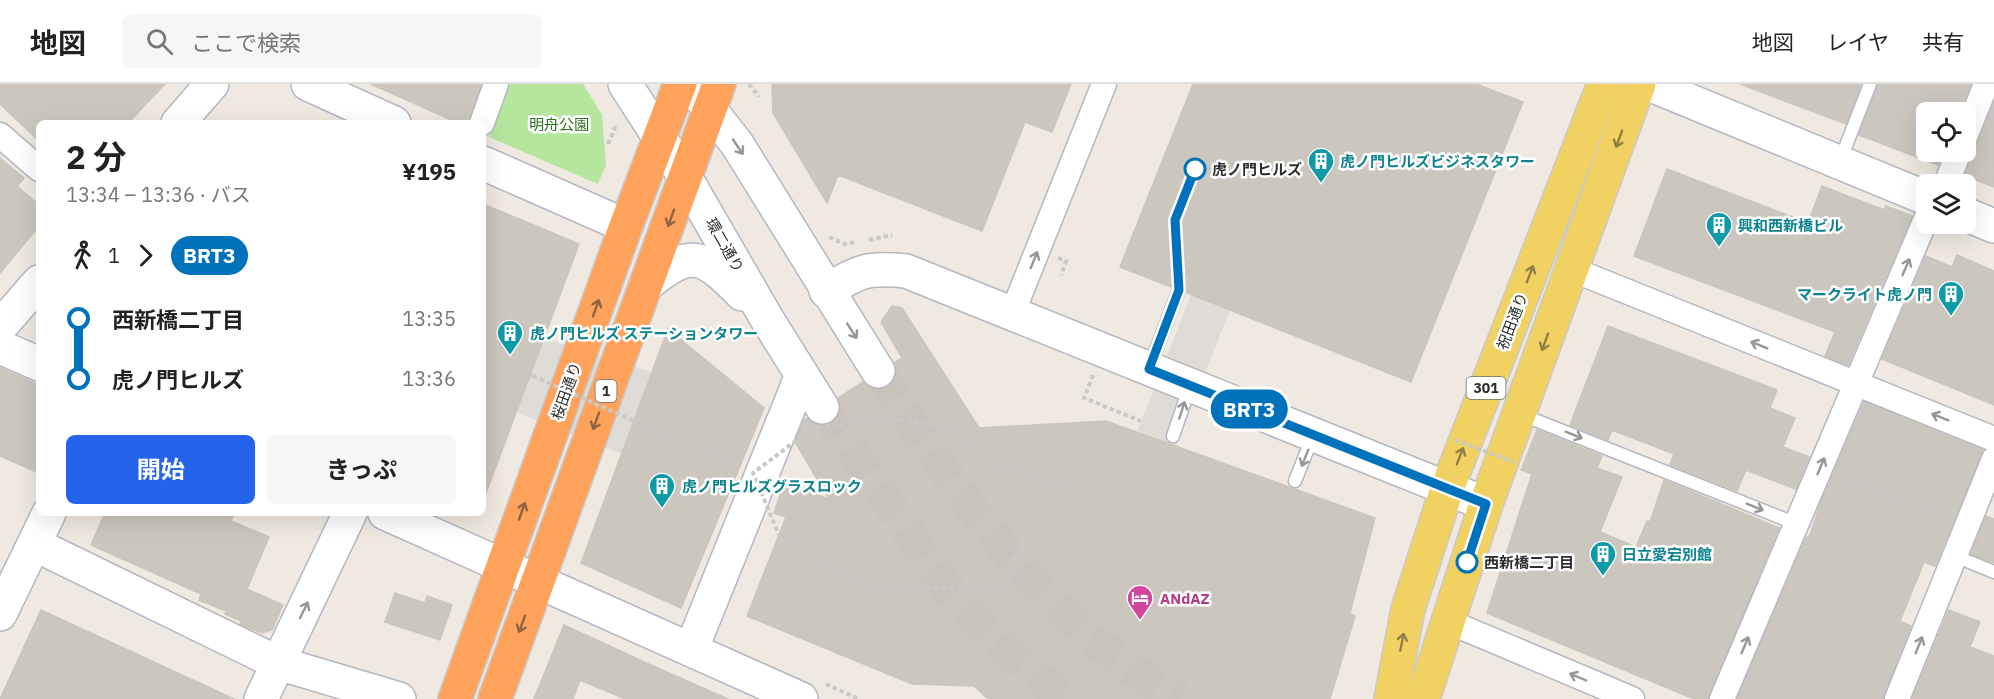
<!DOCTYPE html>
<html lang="ja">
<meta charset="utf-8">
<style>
:root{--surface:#fff;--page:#f6f6f6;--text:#222;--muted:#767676;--line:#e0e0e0;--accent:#2563eb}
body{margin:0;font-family:"IBM Plex Sans","Noto Sans JP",sans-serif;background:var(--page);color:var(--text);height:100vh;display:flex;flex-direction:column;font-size:22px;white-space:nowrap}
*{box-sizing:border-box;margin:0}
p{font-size:20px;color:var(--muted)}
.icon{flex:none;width:33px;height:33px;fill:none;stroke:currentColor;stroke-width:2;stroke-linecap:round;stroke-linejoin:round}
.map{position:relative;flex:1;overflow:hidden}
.drawer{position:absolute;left:36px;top:36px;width:450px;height:396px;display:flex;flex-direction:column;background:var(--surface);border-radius:9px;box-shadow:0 6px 24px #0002}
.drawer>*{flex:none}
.badge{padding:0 12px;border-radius:20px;font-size:21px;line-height:39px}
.fabs{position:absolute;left:1916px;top:18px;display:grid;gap:12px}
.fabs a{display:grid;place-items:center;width:60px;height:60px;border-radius:9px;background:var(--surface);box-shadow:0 6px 24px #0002;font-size:30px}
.map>.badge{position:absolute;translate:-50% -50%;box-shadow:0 0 0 3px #fff}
.legs{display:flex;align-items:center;gap:9px;height:66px;padding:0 30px;font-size:20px}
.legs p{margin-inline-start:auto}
.headline{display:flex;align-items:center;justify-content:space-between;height:102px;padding:0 30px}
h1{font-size:33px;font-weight:700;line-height:45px}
.action{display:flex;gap:12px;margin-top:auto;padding:12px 30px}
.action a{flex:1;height:69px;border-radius:9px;background:var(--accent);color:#fff;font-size:24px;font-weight:700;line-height:69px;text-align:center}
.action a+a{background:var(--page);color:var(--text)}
ul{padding:0 30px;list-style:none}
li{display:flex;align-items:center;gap:21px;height:60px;font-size:22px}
li i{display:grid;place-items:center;width:9px;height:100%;margin:0 8px;background:currentColor}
li i::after{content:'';width:15px;height:15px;margin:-8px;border:4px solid;border-radius:50%;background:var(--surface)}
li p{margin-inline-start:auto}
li:first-child i{background:linear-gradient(#0000 50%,currentColor 0)}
li:last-child i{background:linear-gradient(currentColor 50%,#0000 0)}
header{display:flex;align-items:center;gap:36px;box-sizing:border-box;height:84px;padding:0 30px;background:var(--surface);border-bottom:2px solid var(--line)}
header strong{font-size:28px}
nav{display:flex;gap:33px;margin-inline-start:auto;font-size:21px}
.search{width:420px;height:54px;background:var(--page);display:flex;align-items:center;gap:15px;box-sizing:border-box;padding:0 21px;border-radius:9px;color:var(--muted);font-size:22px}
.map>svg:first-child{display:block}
.green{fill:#b6e59e}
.plaza{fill:#dfdcd8}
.building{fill:#cbc7bf;stroke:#cbc5ba;stroke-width:1.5}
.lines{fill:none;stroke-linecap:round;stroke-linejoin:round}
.secondary-tunnel{stroke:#c8c4bd;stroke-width:33;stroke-dasharray:33 16;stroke-linecap:butt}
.lane-casing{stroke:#b4b7c1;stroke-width:15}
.street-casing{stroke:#b4b7c1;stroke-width:27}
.secondary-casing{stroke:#b4b7c1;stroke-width:36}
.primary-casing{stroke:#c9c9c9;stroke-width:36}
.highway-casing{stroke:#c9c9c9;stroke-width:36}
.path{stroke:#c9c9c9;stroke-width:4;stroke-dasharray:4.5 3;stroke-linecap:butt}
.lane{stroke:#fff;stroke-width:12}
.street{stroke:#fff;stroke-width:24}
.secondary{stroke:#fff;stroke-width:33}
.primary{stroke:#f2d163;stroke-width:33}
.highway{stroke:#ffa35c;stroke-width:33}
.path-bridge{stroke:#c9c9c9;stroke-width:4;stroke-dasharray:4.5 3;stroke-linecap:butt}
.oneway{stroke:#908048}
.oneway2{stroke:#969696}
.oneway3{stroke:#8c6343}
.line-1-casing{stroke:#fff;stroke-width:14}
.line-1{stroke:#0072bc;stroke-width:9}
.stop-1-dot{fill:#fff;stroke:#0072bc;stroke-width:3}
.labels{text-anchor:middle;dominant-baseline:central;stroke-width:5;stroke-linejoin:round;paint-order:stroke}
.shield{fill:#fff;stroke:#6d6d6d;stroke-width:1.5}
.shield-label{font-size:14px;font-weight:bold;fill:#2e2e2e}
.park-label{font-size:15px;fill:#2c6e1b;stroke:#fff}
.culture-label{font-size:15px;font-weight:bold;fill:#0d838f;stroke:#fff;text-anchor:start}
.stop-label{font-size:15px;font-weight:bold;fill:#2e2e2e;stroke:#fff;text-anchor:start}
.street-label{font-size:15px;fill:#2e2e2e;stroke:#fff}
.hotel-label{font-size:15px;font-weight:bold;fill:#b23c85;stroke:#fff;text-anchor:start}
</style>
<header>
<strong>地図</strong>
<div class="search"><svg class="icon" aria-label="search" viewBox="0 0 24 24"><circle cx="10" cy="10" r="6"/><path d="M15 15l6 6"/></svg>ここで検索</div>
<nav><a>地図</a><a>レイヤ</a><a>共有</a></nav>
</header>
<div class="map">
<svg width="1994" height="615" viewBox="0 0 1994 615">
<rect width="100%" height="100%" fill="#efe9e1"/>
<path class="green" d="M 509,0 L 583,0 L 602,31 L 606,81 L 598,100 L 489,53 Z"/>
<path class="plaza" d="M 1191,211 L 1230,226 L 1175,364 L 1137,348 Z
M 544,254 L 652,288 L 622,370 L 517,328 Z"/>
<path class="building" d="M 0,0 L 165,0 L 128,39 L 39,39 L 39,57 L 0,20 Z
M 371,0 L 481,0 L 468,39 L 458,39 Z
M 772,0 L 1071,0 L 1052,48 L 1025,38 L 982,147 L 838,91 L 827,119 L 773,29 Z
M 1193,0 L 1476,0 L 1523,18 L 1411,298 L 1187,209 L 1187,204 L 1182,199 L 1177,198 L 1171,203 L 1120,183 Z
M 1740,0 L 1861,0 L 1846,40 Z
M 1878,0 L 1971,0 L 1959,28 L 1926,28 L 1926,68 L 1944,68 L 1938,81 L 1859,51 Z
M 1994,18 L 1994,103 L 1965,92 L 1973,65 L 1978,58 Z
M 0,74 L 24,94 L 17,102 L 39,121 L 39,142 L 0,189 Z
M 1667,85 L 1808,139 L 1822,102 L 1884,126 L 1886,122 L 1912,132 L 1848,281 L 1825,272 L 1835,248 L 1634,172 Z
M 483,120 L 579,160 L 485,412 L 483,412 Z
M 1957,171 L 1994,187 L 1994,321 L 1882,275 L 1926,172 L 1952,183 Z
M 892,222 L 902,224 L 979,344 L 1106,337 L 1375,434 L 1350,529 L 1355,532 L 1330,615 L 988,615 L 974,602 L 912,600 L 747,532 L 786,433 L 774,429 L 784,399 L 829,415 L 795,358 L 804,336 L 807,334 L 822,342 L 831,339 L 839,331 L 841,323 L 838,314 L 863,298 L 870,304 L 879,306 L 888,303 L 895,295 L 894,279 L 902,274 L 881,238 Z
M 1608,242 L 1777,306 L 1770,324 L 1795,334 L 1783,363 L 1809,373 L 1796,405 L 1746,386 L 1737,407 L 1670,381 L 1674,370 L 1612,346 L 1608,356 L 1570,341 Z
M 668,245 L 764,324 L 681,524 L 581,479 Z
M 0,284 L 39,301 L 39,389 L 0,372 Z
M 1864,318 L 1983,366 L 1935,482 L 1924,478 L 1900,537 L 1911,542 L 1883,615 L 1737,615 L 1806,454 L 1810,451 L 1822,415 Z
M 1537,346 L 1602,372 L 1597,384 L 1622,393 L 1600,448 L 1636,463 L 1647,437 L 1650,438 L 1664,396 L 1779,444 L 1708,615 L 1694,615 L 1487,529 L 1532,390 L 1521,386 Z
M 105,429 L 234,429 L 231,437 L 269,453 L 247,505 L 283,521 L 272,546 L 262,549 L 240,540 L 241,537 L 225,530 L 226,527 L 199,516 L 201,510 L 91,461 Z
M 1986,432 L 1994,435 L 1994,479 L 1971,470 Z
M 395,509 L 425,519 L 427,512 L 452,521 L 440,556 L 385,538 Z
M 41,526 L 234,615 L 0,615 Z
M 1949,526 L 1980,538 L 1970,563 L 1994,572 L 1994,615 L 1912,615 Z
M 564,541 L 653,582 L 728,615 L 625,615 L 580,596 L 573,615 L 534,615 Z"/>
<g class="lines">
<path class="secondary-tunnel" d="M 878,287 C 940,383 1003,478 1090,553 C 1116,576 1150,597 1180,615
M 822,323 L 945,501 L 1007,568 L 1064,615"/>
<g class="lane-casing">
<path id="lane" d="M 1840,77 L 1870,0
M 1149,284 L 1179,206
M 1520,330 L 1797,440
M 1173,352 L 1190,302
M 1295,397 L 1313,352
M 1955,472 L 1994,488"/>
</g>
<g class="street-casing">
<path id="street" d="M 482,39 L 496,0
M 0,51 L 39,85
M 1965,53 L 1986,0
M 1946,100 L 1959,68
M 1571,185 L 1994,355
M 1012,230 L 1104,0
M 1447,537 L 1632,615
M 1722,615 L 1926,135
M 1897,615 L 1994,375"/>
</g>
<g class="secondary-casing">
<path id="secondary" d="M 308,0 L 394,39
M 625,0 L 685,93 L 767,235 L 822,323
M 690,0 L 737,60 L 878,287
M 1649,0 L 1926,114
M 178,39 L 212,0
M 483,79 L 626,142
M 1965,130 L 1994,142
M 645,202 C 690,164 702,169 742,210
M 826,207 C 860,187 866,183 906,187 L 1486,420
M 0,243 L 39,198
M 0,263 L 39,280
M 385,429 L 801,615
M 34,460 L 278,579 L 399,615
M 0,530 L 49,429
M 691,566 L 802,291
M 261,615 L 350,429"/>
</g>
<g class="primary-casing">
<path id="primary" d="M 1391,615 L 1408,525 L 1447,405 L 1604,0
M 1423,615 L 1486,420 L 1639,0"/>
</g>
<g class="highway-casing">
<path id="highway" d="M 455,615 L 626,142 L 680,0
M 495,615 L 719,0"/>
</g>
<path class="path" d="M 749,0 L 759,13
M 608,60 L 617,39
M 829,153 L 844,160 L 856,158
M 869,156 L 892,151
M 1058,174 L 1066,177 L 1061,191
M 530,291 L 533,292
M 1093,291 L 1084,314 L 1141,337
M 634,337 L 735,381
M 1840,394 L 1945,433
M 826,600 L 859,615"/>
<use href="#lane" class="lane"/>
<use href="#street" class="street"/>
<use href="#secondary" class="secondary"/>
<use href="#primary" class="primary"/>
<use href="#highway" class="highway"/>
<path class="path-bridge" d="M 533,292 L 634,337
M 1455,356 L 1514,378
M 1048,397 L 1006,502 L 871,506 L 779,451 L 753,389 L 813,344 L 896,335 L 947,343 L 990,379 L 1081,406"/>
</g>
<defs><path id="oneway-shaft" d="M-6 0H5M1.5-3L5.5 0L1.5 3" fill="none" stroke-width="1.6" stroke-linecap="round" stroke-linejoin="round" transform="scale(1.5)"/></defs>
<g class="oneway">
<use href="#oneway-shaft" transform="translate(1619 55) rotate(110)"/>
<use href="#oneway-shaft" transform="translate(1530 190) rotate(-69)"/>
<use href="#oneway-shaft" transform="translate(1545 258) rotate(110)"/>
<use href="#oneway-shaft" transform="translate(1460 372) rotate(-69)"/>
<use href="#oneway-shaft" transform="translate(1402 558) rotate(-79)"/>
</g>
<g class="oneway2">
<use href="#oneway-shaft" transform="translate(738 63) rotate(56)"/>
<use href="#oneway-shaft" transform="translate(1034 176) rotate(-68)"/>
<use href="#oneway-shaft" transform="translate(1906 183) rotate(-67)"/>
<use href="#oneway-shaft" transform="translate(852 247) rotate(57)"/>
<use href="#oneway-shaft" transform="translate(1759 261) rotate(-158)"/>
<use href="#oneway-shaft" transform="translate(1182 326) rotate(-72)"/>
<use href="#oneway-shaft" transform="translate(1940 333) rotate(-158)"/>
<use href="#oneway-shaft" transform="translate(1574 351) rotate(22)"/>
<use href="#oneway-shaft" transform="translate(1305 374) rotate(112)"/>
<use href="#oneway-shaft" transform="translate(1821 382) rotate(-67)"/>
<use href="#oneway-shaft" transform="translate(1755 423) rotate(22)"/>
<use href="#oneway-shaft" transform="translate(304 526) rotate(-64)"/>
<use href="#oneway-shaft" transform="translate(1745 561) rotate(-67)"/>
<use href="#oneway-shaft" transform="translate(1919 561) rotate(-68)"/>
<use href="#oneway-shaft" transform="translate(1578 593) rotate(-157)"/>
</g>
<g class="oneway3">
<use href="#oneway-shaft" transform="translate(671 134) rotate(110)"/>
<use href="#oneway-shaft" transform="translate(596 224) rotate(-70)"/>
<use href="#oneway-shaft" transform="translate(596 337) rotate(110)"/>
<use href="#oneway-shaft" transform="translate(522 427) rotate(-71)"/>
<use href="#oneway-shaft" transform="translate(522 540) rotate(110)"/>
</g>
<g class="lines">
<g class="line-1-casing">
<path id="line-1" d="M 1195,85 L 1175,136 L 1179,206 L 1149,285 L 1486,420 L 1467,478"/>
</g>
<use href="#line-1" class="line-1"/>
</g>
<defs>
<g id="building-pin" transform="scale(1.35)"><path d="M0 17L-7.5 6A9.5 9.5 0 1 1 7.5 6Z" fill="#0f9aa8" stroke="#fff"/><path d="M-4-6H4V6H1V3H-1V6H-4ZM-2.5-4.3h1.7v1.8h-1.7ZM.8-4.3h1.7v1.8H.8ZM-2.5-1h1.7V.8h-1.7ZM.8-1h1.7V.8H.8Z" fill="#fff"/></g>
<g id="hotel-pin" transform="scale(1.35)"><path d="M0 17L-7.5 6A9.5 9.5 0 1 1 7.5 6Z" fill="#d1479c" stroke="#fff"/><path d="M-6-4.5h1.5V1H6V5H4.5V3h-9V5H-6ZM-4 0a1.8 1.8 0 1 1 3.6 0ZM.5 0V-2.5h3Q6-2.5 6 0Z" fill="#fff"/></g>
</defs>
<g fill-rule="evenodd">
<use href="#building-pin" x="1321" y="77"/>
<use href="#building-pin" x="1719" y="141"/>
<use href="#building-pin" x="1951" y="210"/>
<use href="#building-pin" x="510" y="249"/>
<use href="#building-pin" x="662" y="402"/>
<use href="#building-pin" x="1603" y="470"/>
<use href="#hotel-pin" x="1140" y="514"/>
</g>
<g class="stop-1-dot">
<circle cx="1195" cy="85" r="10"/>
<circle cx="1467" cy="478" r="10"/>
</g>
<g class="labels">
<g class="shield">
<rect x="1466.5" y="293" width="39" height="22" rx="4.5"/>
<rect x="595.5" y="296" width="21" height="22" rx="4.5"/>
</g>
<g class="shield-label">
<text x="1486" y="304">301</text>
<text x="606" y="307">1</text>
</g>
<g class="park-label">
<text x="559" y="40">明舟公園</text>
</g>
<g class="culture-label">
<text x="1340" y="77">虎ノ門ヒルズビジネスタワー</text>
<text x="1738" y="141">興和西新橋ビル</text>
<text x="1932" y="210" text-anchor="end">マークライト虎ノ門</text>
<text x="530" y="249">虎ノ門ヒルズ ステーションタワー</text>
<text x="682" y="402">虎ノ門ヒルズグラスロック</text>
<text x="1622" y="470">日立愛宕別館</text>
</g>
<g class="stop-label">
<text x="1212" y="85">虎ノ門ヒルズ</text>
<text x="1484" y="478">西新橋二丁目</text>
</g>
<g class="street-label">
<text transform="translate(725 161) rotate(60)">環二通り</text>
<text transform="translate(1512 237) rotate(-69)">祝田通り</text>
<text transform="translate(566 307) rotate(-70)">桜田通り</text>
</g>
<g class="hotel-label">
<text x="1160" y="514">ANdAZ</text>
</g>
</g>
</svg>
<div class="fabs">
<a><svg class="icon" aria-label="locate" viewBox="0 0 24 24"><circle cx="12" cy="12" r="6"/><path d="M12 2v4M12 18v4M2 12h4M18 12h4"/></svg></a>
<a><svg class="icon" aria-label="layers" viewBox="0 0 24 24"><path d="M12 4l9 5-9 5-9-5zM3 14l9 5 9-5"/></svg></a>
</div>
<b class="badge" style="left:1249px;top:325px;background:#0072bc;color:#fff">BRT3</b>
<section class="drawer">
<div class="headline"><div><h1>2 分</h1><p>13:34 – 13:36 · バス</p></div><b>¥195</b></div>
<div class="legs"><svg class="icon" aria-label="walk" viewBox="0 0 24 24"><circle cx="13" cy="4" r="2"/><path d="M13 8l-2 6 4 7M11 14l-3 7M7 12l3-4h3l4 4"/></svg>1<svg class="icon" aria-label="forward" viewBox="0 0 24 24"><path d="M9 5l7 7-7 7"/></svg><b class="badge" style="background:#0072bc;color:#fff">BRT3</b></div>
<ul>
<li><i style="color:#0072bc"></i><b>西新橋二丁目</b><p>13:35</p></li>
<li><i style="color:#0072bc"></i><b>虎ノ門ヒルズ</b><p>13:36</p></li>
</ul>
<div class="action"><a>開始</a><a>きっぷ</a></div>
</section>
</div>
